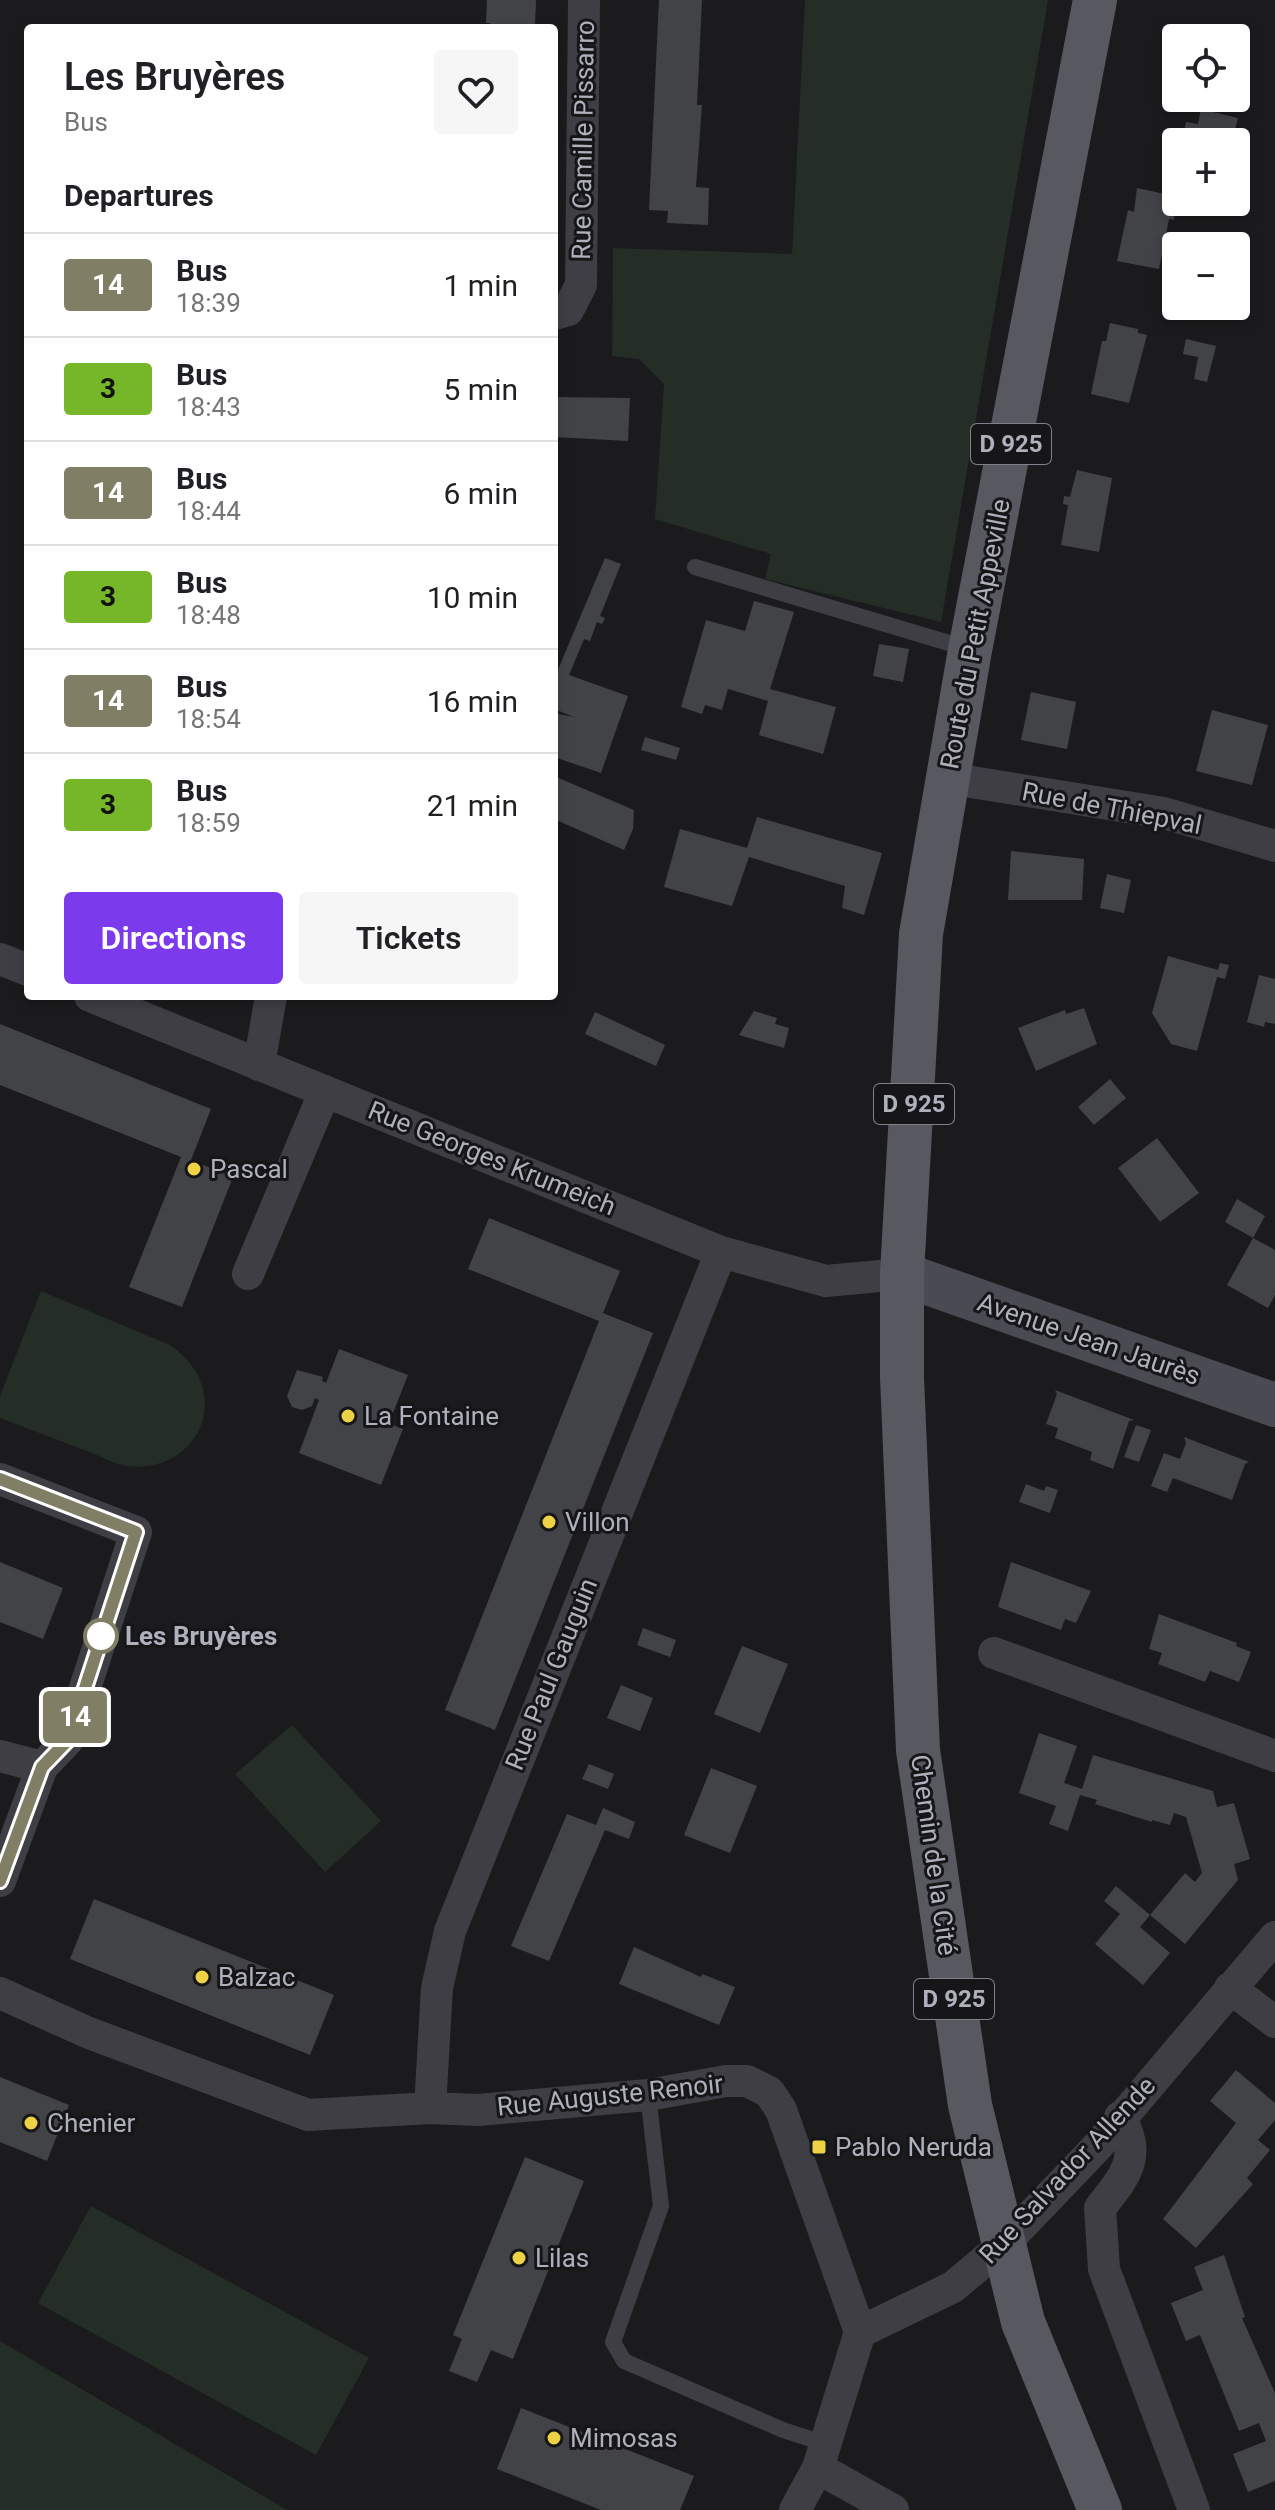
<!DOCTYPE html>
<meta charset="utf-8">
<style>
:root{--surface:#fff;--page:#f6f6f6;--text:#202124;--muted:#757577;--line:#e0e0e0;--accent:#7c3aed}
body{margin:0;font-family:Roboto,sans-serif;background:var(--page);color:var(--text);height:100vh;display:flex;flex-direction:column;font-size:30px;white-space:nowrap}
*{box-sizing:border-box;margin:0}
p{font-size:26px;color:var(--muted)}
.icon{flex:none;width:44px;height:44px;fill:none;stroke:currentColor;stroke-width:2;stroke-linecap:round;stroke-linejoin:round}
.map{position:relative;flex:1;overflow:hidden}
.side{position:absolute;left:24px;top:24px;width:534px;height:976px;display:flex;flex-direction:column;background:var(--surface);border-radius:8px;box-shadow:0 4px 12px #0003}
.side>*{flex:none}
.badge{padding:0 16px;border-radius:6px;font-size:28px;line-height:52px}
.fabs{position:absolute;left:1162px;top:24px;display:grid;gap:16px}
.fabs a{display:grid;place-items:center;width:88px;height:88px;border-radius:8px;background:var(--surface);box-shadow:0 4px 12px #0003;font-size:40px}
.map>.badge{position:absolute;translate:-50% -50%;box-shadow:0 0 0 4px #fff}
h2{padding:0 40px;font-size:30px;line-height:72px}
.round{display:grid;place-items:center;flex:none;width:84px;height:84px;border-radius:8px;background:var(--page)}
.summary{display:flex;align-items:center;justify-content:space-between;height:136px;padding:0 40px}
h1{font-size:38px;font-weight:600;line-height:60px}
.button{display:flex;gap:16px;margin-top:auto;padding:16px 40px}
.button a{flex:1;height:92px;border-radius:8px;background:var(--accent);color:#fff;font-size:32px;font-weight:600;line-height:92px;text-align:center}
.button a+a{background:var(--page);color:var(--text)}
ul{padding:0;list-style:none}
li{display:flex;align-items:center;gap:24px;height:104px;padding:0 40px;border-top:2px solid var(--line)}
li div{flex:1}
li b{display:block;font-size:30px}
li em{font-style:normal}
li .badge{min-width:88px;font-weight:700;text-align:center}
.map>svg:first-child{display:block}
.green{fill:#252d27}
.building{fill:#424347}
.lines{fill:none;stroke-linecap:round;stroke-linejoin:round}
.lane{stroke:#3e3e44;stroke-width:16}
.street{stroke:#3e3e44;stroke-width:32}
.secondary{stroke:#4a4a52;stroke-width:44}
.primary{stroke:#585861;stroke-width:44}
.line-casing{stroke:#fff;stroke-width:18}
.line{stroke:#807f65;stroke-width:12}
.poi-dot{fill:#ecd244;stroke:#161618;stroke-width:3}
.stop-dot{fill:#fff;stroke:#807f65;stroke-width:4}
.labels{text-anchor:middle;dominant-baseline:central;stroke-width:6;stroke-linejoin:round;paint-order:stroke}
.shield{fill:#161618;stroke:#80828b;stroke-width:2}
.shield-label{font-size:24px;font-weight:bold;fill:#aeb0bc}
.street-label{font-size:26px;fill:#aeb0bc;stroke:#161618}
.poi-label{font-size:26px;fill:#aeb0bc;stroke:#161618;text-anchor:start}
.stop-label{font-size:26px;font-weight:bold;fill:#aeb0bc;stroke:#161618;text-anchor:start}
</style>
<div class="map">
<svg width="1275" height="2510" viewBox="0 0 1275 2510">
<rect width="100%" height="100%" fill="#1b1b1d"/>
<path class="green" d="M 805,0 L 1048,0 L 941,622 L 765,579 L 771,554 L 655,519 L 664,384 L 639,359 L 612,356 L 613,248 L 792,254 Z
M 41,1291 L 170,1345 C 237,1391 199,1475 127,1466 C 116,1465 103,1457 92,1453 C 61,1441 31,1430 0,1418 L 0,1396 Z
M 292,1725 L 381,1821 L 325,1872 L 235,1774 Z
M 91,2206 L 369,2358 L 316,2455 L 38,2303 Z
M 0,2341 L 287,2510 L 0,2510 Z"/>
<path class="building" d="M 487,0 L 536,0 L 535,25 L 489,28 L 490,23 L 486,23 Z
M 659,0 L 702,0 L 697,105 L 702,105 L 696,187 L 709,188 L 708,225 L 667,223 L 668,211 L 649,210 Z
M 1201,109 L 1238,118 L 1232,142 L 1182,142 L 1186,122 L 1198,124 Z
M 1137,188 L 1165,194 L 1165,198 L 1176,202 L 1174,220 L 1169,219 L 1159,269 L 1117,261 L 1128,210 L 1134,212 Z
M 1226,233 L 1247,240 L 1242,256 L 1236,254 L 1236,246 L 1222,246 Z
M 1110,323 L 1138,329 L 1138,333 L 1147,335 L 1129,403 L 1091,394 L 1102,341 L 1106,341 Z
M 1186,339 L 1216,346 L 1207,382 L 1194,379 L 1198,357 L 1183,354 Z
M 554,397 L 630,398 L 628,441 L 554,437 Z
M 1077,470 L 1112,478 L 1099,552 L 1061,545 L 1068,505 L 1063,504 L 1064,496 L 1070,497 Z
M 605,558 L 621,564 L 600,616 L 605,618 L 602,624 L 597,622 L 590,641 L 584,639 L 569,675 L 628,696 L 601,773 L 554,757 L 554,725 L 558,714 L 574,717 L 554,709 L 554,679 Z
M 754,601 L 794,612 L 770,689 L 836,707 L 823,754 L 759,735 L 768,701 L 728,689 L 722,710 L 705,705 L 702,714 L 681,707 L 706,620 L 745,631 Z
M 879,644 L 909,649 L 903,682 L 873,676 Z
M 1031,692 L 1076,702 L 1067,749 L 1021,740 Z
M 1212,710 L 1268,725 L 1252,785 L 1196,771 Z
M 645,737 L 680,748 L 676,760 L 641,750 Z
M 554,776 L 634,810 L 633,829 L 624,850 L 554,819 Z
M 757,817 L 882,853 L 864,915 L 842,908 L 845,886 L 749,857 L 732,906 L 664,887 L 680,829 L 747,848 Z
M 1011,851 L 1084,859 L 1082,900 L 1008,900 Z
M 1107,874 L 1131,880 L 1124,913 L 1100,908 Z
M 1168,956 L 1218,970 L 1220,963 L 1229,965 L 1225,979 L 1217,977 L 1197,1051 L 1171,1044 L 1152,1013 Z
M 1259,975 L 1275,979 L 1275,1024 L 1265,1022 L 1264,1027 L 1247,1022 Z
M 1084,1008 L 1097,1044 L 1036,1071 L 1018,1028 L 1065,1010 L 1066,1014 Z
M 754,1011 L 777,1018 L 775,1024 L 789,1028 L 784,1048 L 739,1035 Z
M 595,1012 L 665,1045 L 656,1066 L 585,1034 Z
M 0,1024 L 211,1109 L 191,1160 L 233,1177 L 182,1307 L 129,1287 L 181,1157 L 0,1085 Z
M 1110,1079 L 1126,1098 L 1094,1125 L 1078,1107 Z
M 1157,1138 L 1199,1193 L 1160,1222 L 1118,1168 Z
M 1237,1199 L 1265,1216 L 1253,1238 L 1225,1222 Z
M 489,1218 L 620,1271 L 603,1313 L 653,1333 L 495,1730 L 445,1710 L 599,1321 L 468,1269 Z
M 1253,1238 L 1275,1250 L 1275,1295 L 1268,1308 L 1227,1285 Z
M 339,1349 L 408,1375 L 393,1413 L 385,1410 L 382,1420 L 403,1429 L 381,1485 L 299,1453 L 319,1400 L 315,1398 L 312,1406 L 302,1410 L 292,1407 L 287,1396 L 297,1370 L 323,1377 L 322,1381 L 326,1383 Z
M 1055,1390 L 1134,1420 L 1129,1421 L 1113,1469 L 1090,1460 L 1092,1452 L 1055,1438 L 1058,1428 L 1046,1424 L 1057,1394 Z
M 1136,1425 L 1151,1430 L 1139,1462 L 1124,1457 Z
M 1184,1437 L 1249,1462 L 1245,1464 L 1232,1500 L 1173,1478 L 1167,1492 L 1151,1486 L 1164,1453 L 1180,1459 L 1186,1443 Z
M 1026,1484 L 1044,1491 L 1046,1486 L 1058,1490 L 1050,1513 L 1019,1502 Z
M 0,1562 L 63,1588 L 43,1639 L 0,1622 Z
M 1011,1562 L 1091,1591 L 1076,1623 L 1065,1619 L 1061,1630 L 998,1607 Z
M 1159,1614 L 1237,1643 L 1236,1646 L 1251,1652 L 1239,1682 L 1210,1671 L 1205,1682 L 1158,1664 L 1162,1653 L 1149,1649 Z
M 643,1628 L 676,1640 L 670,1657 L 637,1645 Z
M 742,1646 L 788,1664 L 760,1733 L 714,1714 Z
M 621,1685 L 653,1698 L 640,1731 L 607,1718 Z
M 1039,1733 L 1077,1746 L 1064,1783 L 1082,1789 L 1093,1755 L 1213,1791 L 1217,1807 L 1234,1803 L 1250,1859 L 1234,1864 L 1238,1880 L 1185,1944 L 1150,1915 L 1140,1927 L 1170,1953 L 1143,1985 L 1095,1944 L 1120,1914 L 1104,1901 L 1116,1886 L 1150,1915 L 1185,1873 L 1195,1882 L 1202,1873 L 1186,1817 L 1174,1813 L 1170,1825 L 1152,1820 L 1152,1822 L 1095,1804 L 1097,1800 L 1080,1795 L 1068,1831 L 1049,1824 L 1056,1806 L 1019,1793 Z
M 589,1764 L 614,1774 L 608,1789 L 582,1779 Z
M 711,1768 L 757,1786 L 730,1853 L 684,1835 Z
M 603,1808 L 635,1822 L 629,1839 L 605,1830 L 549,1961 L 511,1946 L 567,1814 L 596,1825 Z
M 94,1899 L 334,1995 L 310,2055 L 70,1959 Z
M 634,1947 L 701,1977 L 702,1974 L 735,1987 L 719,2025 L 619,1984 Z
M 1236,2070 L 1275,2103 L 1275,2120 L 1258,2140 L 1270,2150 L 1247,2178 L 1253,2184 L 1196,2248 L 1163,2219 L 1236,2123 L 1210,2101 Z
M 0,2077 L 69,2105 L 47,2161 L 0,2142 Z
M 525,2157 L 584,2181 L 513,2359 L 491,2350 L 477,2382 L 449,2371 L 462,2339 L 453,2335 Z
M 1224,2255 L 1245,2317 L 1242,2318 L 1275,2393 L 1275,2481 L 1248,2492 L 1233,2454 L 1266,2441 L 1259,2423 L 1239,2431 L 1200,2335 L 1186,2341 L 1171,2303 L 1203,2290 L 1194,2267 Z
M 521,2408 L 694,2476 L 680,2510 L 601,2510 L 497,2469 Z"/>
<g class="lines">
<path class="lane" d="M 695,567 L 969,649
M 648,2095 L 661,2206 L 613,2342 L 624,2361 L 783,2430 L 826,2444"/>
<path class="street" d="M 554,314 L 568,310 L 581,285 L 584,0
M 947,778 L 1164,813 L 1275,846
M 0,959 L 28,970
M 90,996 L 721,1252 L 826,1281 L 902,1274
M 259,1065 L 271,996
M 248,1274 L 325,1091
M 0,1479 L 136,1532 L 68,1740 L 42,1767 L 0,1881
M 994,1653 L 1275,1756
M 0,1756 L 42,1767
M 1230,1988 L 1275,2022
M 0,1993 L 89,2033 L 308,2115 L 430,2108 L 478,2110 L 648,2095 L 726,2081 L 747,2081 L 769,2092 L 781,2110 L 860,2332
M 430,2108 L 437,1988 L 450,1931 L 721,1252
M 1120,2117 C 1143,2157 1125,2176 1100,2208 L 1104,2269 L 1194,2510
M 818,2468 L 893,2510
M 795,2510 L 818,2468 L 860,2332 L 953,2287 L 1003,2245 L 1096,2148 L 1275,1937"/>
<path class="secondary" d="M 902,1274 L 1275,1405"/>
<path class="primary" d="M 1095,0 L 970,650 L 921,934 L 902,1274 L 902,1378 L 918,1750 L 970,2105 L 1023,2322 L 1100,2510"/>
</g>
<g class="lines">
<g class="line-casing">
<path id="line" d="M 0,1479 L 136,1532 L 68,1740 L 42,1767 L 0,1881"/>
</g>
<use href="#line" class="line"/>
</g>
<g class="poi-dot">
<circle cx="194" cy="1169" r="8"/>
<circle cx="348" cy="1416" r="8"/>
<circle cx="549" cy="1522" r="8"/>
<circle cx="202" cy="1977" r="8"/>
<circle cx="31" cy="2123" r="8"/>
<rect x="811" y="2139" width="16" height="16" rx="4"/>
<circle cx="519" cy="2258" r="8"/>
<circle cx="554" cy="2438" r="8"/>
</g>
<circle class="stop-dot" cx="101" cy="1636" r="16"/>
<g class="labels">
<g class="shield">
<rect x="971" y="424" width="80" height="40" rx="6"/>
<rect x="874" y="1084" width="80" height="40" rx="6"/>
<rect x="914" y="1979" width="80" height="40" rx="6"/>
</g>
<g class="shield-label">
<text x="1011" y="444">D 925</text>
<text x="914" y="1104">D 925</text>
<text x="954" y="1999">D 925</text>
</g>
<g class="street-label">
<text transform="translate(583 140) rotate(-89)">Rue Camille Pissarro</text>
<text transform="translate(975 634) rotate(-79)">Route du Petit Appeville</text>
<text transform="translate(1112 808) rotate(11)">Rue de Thiepval</text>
<text transform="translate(492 1158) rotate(22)">Rue Georges Krumeich</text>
<text transform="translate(1089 1339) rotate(19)">Avenue Jean Jaurès</text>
<text transform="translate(551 1674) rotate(-68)">Rue Paul Gauguin</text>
<text transform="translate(934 1855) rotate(82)">Chemin de la Cité</text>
<text transform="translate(610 2095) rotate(-6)">Rue Auguste Renoir</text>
<text transform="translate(1067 2170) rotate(-47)">Rue Salvador Allende</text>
</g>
<g class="poi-label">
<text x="210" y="1169">Pascal</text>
<text x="364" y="1416">La Fontaine</text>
<text x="565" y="1522">Villon</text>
<text x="218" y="1977">Balzac</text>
<text x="47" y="2123">Chenier</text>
<text x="835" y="2147">Pablo Neruda</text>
<text x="535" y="2258">Lilas</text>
<text x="570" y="2438">Mimosas</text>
</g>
<g class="stop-label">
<text x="125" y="1636">Les Bruyères</text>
</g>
</g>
</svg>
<div class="fabs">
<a><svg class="icon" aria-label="locate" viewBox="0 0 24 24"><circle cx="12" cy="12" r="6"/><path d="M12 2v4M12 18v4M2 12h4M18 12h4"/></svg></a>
<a>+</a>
<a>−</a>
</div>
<b class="badge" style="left:75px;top:1717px;background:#807f65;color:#fff">14</b>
<section class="side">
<div class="summary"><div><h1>Les Bruyères</h1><p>Bus</p></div><a class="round"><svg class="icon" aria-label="heart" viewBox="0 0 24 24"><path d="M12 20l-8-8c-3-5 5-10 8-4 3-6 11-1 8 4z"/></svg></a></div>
<h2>Departures</h2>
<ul>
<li><span class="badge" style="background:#807f65;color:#fff">14</span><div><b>Bus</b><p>18:39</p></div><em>1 min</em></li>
<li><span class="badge" style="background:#76b729;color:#111">3</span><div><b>Bus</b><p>18:43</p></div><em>5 min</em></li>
<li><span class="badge" style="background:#807f65;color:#fff">14</span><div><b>Bus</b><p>18:44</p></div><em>6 min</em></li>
<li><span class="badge" style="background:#76b729;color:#111">3</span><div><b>Bus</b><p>18:48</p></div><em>10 min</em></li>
<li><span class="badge" style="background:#807f65;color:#fff">14</span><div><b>Bus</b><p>18:54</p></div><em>16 min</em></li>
<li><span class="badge" style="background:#76b729;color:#111">3</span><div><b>Bus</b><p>18:59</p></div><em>21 min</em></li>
</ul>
<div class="button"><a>Directions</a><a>Tickets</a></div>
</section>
</div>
